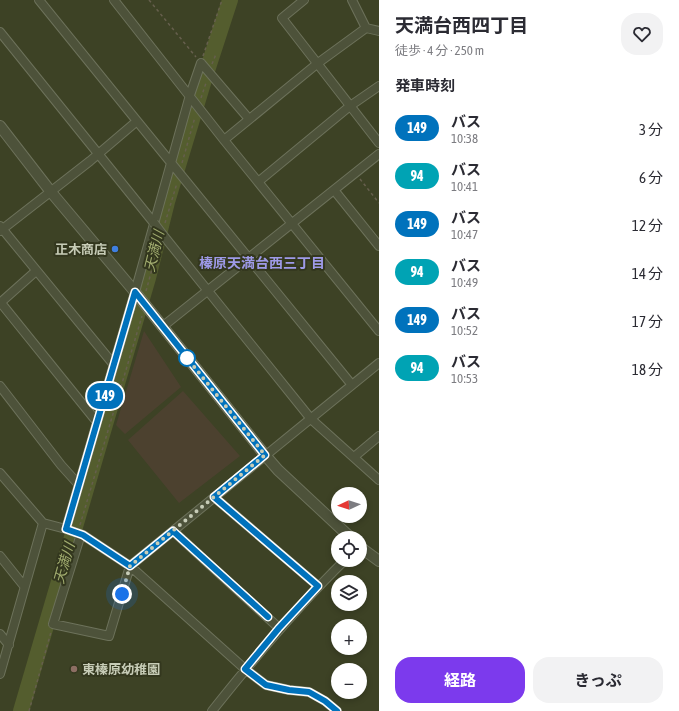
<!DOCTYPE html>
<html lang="ja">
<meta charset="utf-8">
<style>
:root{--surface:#fff;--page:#f2f2f3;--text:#2b2b33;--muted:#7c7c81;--accent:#7c3aed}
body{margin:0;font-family:"Asap Condensed","Noto Sans JP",sans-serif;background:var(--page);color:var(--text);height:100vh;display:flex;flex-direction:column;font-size:15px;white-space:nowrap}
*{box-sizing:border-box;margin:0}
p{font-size:13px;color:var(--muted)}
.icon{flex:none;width:22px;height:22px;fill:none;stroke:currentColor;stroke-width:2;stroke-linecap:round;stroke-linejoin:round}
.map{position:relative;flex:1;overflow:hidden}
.details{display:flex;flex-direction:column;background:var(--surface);width:300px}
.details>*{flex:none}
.badge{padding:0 8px;border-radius:13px;font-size:14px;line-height:26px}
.needle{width:26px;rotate:266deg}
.fabs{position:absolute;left:331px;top:487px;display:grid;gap:8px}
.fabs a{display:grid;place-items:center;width:36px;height:36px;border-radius:50%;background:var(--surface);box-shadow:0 2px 6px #0003;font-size:20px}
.you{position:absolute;width:20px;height:20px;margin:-10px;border:3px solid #fff;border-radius:50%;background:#1a73e8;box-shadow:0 0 0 6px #1a73e833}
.map>.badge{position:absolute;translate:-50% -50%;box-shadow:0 0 0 2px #fff}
h2{padding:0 16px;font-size:15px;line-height:36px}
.round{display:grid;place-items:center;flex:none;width:42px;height:42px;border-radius:16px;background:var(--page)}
.headline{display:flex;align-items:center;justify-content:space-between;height:68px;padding:0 16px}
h1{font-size:19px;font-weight:700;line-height:30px}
.action{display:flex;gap:8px;margin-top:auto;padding:8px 16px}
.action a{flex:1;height:46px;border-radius:16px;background:var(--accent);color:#fff;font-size:16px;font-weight:700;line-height:46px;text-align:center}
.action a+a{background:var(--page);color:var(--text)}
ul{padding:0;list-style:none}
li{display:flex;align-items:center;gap:12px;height:48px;padding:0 16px}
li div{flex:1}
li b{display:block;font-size:15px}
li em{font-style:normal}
li .badge{min-width:44px;font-weight:700;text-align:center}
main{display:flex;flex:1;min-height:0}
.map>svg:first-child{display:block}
.green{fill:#4c412f}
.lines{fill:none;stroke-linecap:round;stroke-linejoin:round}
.river{stroke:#545d2e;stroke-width:16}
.minor-casing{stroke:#6d725b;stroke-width:10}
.tertiary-casing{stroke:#6d725b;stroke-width:12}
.path{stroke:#665f4d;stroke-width:1.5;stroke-dasharray:3 3;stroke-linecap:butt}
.minor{stroke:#4d523a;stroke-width:8}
.tertiary{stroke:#4d523a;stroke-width:10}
.minor-bridge-casing{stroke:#6d725b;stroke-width:10;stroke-linecap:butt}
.minor-bridge{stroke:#4d523a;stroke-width:8}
.line-casing{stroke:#fff;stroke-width:9}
.line{stroke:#0072bc;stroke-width:6}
.walk{stroke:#c7ccb7;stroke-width:4;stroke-dasharray:0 7.2}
.shop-dot{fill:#3f7fe0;stroke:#33371e;stroke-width:1.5}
.stop-dot{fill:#fff;stroke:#0072bc;stroke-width:2}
.education-dot{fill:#8d6e63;stroke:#33371e;stroke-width:1.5}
.labels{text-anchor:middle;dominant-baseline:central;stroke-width:4;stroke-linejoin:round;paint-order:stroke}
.poi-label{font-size:13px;font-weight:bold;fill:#c7ccb7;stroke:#33371e;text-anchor:end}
.water-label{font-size:14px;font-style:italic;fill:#a1ac6f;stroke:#33371e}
.neighbourhood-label{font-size:14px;font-weight:bold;fill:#9e9ae7;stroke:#33371e}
</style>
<main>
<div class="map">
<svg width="379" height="711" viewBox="0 0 379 711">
<rect width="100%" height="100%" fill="#3d4225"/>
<path class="green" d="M 144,331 L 181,387 L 125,434 L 116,425 Z
M 183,391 L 240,456 L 179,503 L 128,440 Z"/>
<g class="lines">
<path class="river" d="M 21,711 L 148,278 L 167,202 L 204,80 L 230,0"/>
<g class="minor-casing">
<path id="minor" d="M 39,0 L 137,121
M 114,0 L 224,140 L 379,331
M 304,0 L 282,18 L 379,143
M 352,0 L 366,28
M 0,32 L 154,223
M 201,63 L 249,119
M 224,140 L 318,63 L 366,28 L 379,31
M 258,182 L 350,106 L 379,86
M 334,190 L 379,246
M 0,226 L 114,365
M 0,231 L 90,161 L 137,121 L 352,385
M 163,235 L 311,419 L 379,480
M 0,303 L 36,271
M 1,303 L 97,422
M 162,327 L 379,154
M 0,386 L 61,465 L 79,485
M 354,457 L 379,436
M 0,473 L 43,523 L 66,529 L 83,535 L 130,566 L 245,669 L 266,685 L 289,690 L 309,692 L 325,701 L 337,711
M 214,497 L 318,586
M 66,529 L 135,292 L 190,95 L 201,63
M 173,531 L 279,628
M 81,534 L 53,624 L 109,636 L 130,566 L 379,363
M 0,556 L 24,586
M 0,634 L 9,645
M 0,674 L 43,523
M 212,711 C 255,657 296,608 345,560"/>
</g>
<g class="tertiary-casing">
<path id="tertiary" d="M 0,126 L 51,192 L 135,292 L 265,455 L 278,470 L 351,538
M 360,547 L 379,561"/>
</g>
<path class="path" d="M 149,0 L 196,57
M 203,56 L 222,0
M 212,64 L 216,54
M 201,98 L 206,83
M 182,163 L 195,117
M 360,179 L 379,203
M 165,223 L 177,183
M 146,291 L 159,244
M 80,525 L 142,316
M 29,711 L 51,632"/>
<use href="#minor" class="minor"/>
<use href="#tertiary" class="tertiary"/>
<g class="minor-bridge-casing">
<path id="minor-bridge" d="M 154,223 L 163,235"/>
</g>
<use href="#minor-bridge" class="minor-bridge"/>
</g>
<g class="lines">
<g class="line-casing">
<path id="line" d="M 268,617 L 173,531 L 130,566 L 83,535 L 66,529 L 135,292 L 265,455 L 214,497 L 318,586 L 279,628 L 245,669 L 266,685 L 289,690 L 309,692 L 325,701 L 337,711"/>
</g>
<use href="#line" class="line"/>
<path class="walk" d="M 122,594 L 130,566 L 265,455 L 187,358"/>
</g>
<circle class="shop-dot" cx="115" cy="249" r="4"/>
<circle class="stop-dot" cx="187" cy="358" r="8"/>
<circle class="education-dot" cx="74" cy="669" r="4"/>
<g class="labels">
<g class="poi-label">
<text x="107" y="249">正木商店</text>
<text x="82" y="669" text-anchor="start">東榛原幼稚園</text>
</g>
<g class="water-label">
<text transform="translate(154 251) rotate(-76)">天満川</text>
<text transform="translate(64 563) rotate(-74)">天満川</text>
</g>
<g class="neighbourhood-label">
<text x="262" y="263">榛原天満台西三丁目</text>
</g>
</g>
</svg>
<div class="fabs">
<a><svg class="needle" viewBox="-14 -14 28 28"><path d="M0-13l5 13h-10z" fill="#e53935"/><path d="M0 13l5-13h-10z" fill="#7c7c81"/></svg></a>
<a><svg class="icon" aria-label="locate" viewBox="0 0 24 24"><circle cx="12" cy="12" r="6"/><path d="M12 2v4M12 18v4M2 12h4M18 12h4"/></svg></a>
<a><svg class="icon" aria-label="layers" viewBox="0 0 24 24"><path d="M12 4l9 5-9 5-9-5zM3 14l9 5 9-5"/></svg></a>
<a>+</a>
<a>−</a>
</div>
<div class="you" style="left:122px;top:594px"></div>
<b class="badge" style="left:105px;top:396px;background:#0072bc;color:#fff">149</b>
</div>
<section class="details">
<div class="headline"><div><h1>天満台西四丁目</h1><p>徒歩 · 4 分 · 250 m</p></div><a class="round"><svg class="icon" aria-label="heart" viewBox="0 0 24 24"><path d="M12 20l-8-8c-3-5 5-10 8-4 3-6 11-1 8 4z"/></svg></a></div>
<h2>発車時刻</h2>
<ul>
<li><span class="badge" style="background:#0072bc;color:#fff">149</span><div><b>バス</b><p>10:38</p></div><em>3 分</em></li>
<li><span class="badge" style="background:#00a3b4;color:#fff">94</span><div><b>バス</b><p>10:41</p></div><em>6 分</em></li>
<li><span class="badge" style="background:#0072bc;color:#fff">149</span><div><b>バス</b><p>10:47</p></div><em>12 分</em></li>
<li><span class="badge" style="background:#00a3b4;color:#fff">94</span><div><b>バス</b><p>10:49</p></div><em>14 分</em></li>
<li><span class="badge" style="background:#0072bc;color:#fff">149</span><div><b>バス</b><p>10:52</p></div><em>17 分</em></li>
<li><span class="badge" style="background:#00a3b4;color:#fff">94</span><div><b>バス</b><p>10:53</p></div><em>18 分</em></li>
</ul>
<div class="action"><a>経路</a><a>きっぷ</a></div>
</section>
</main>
